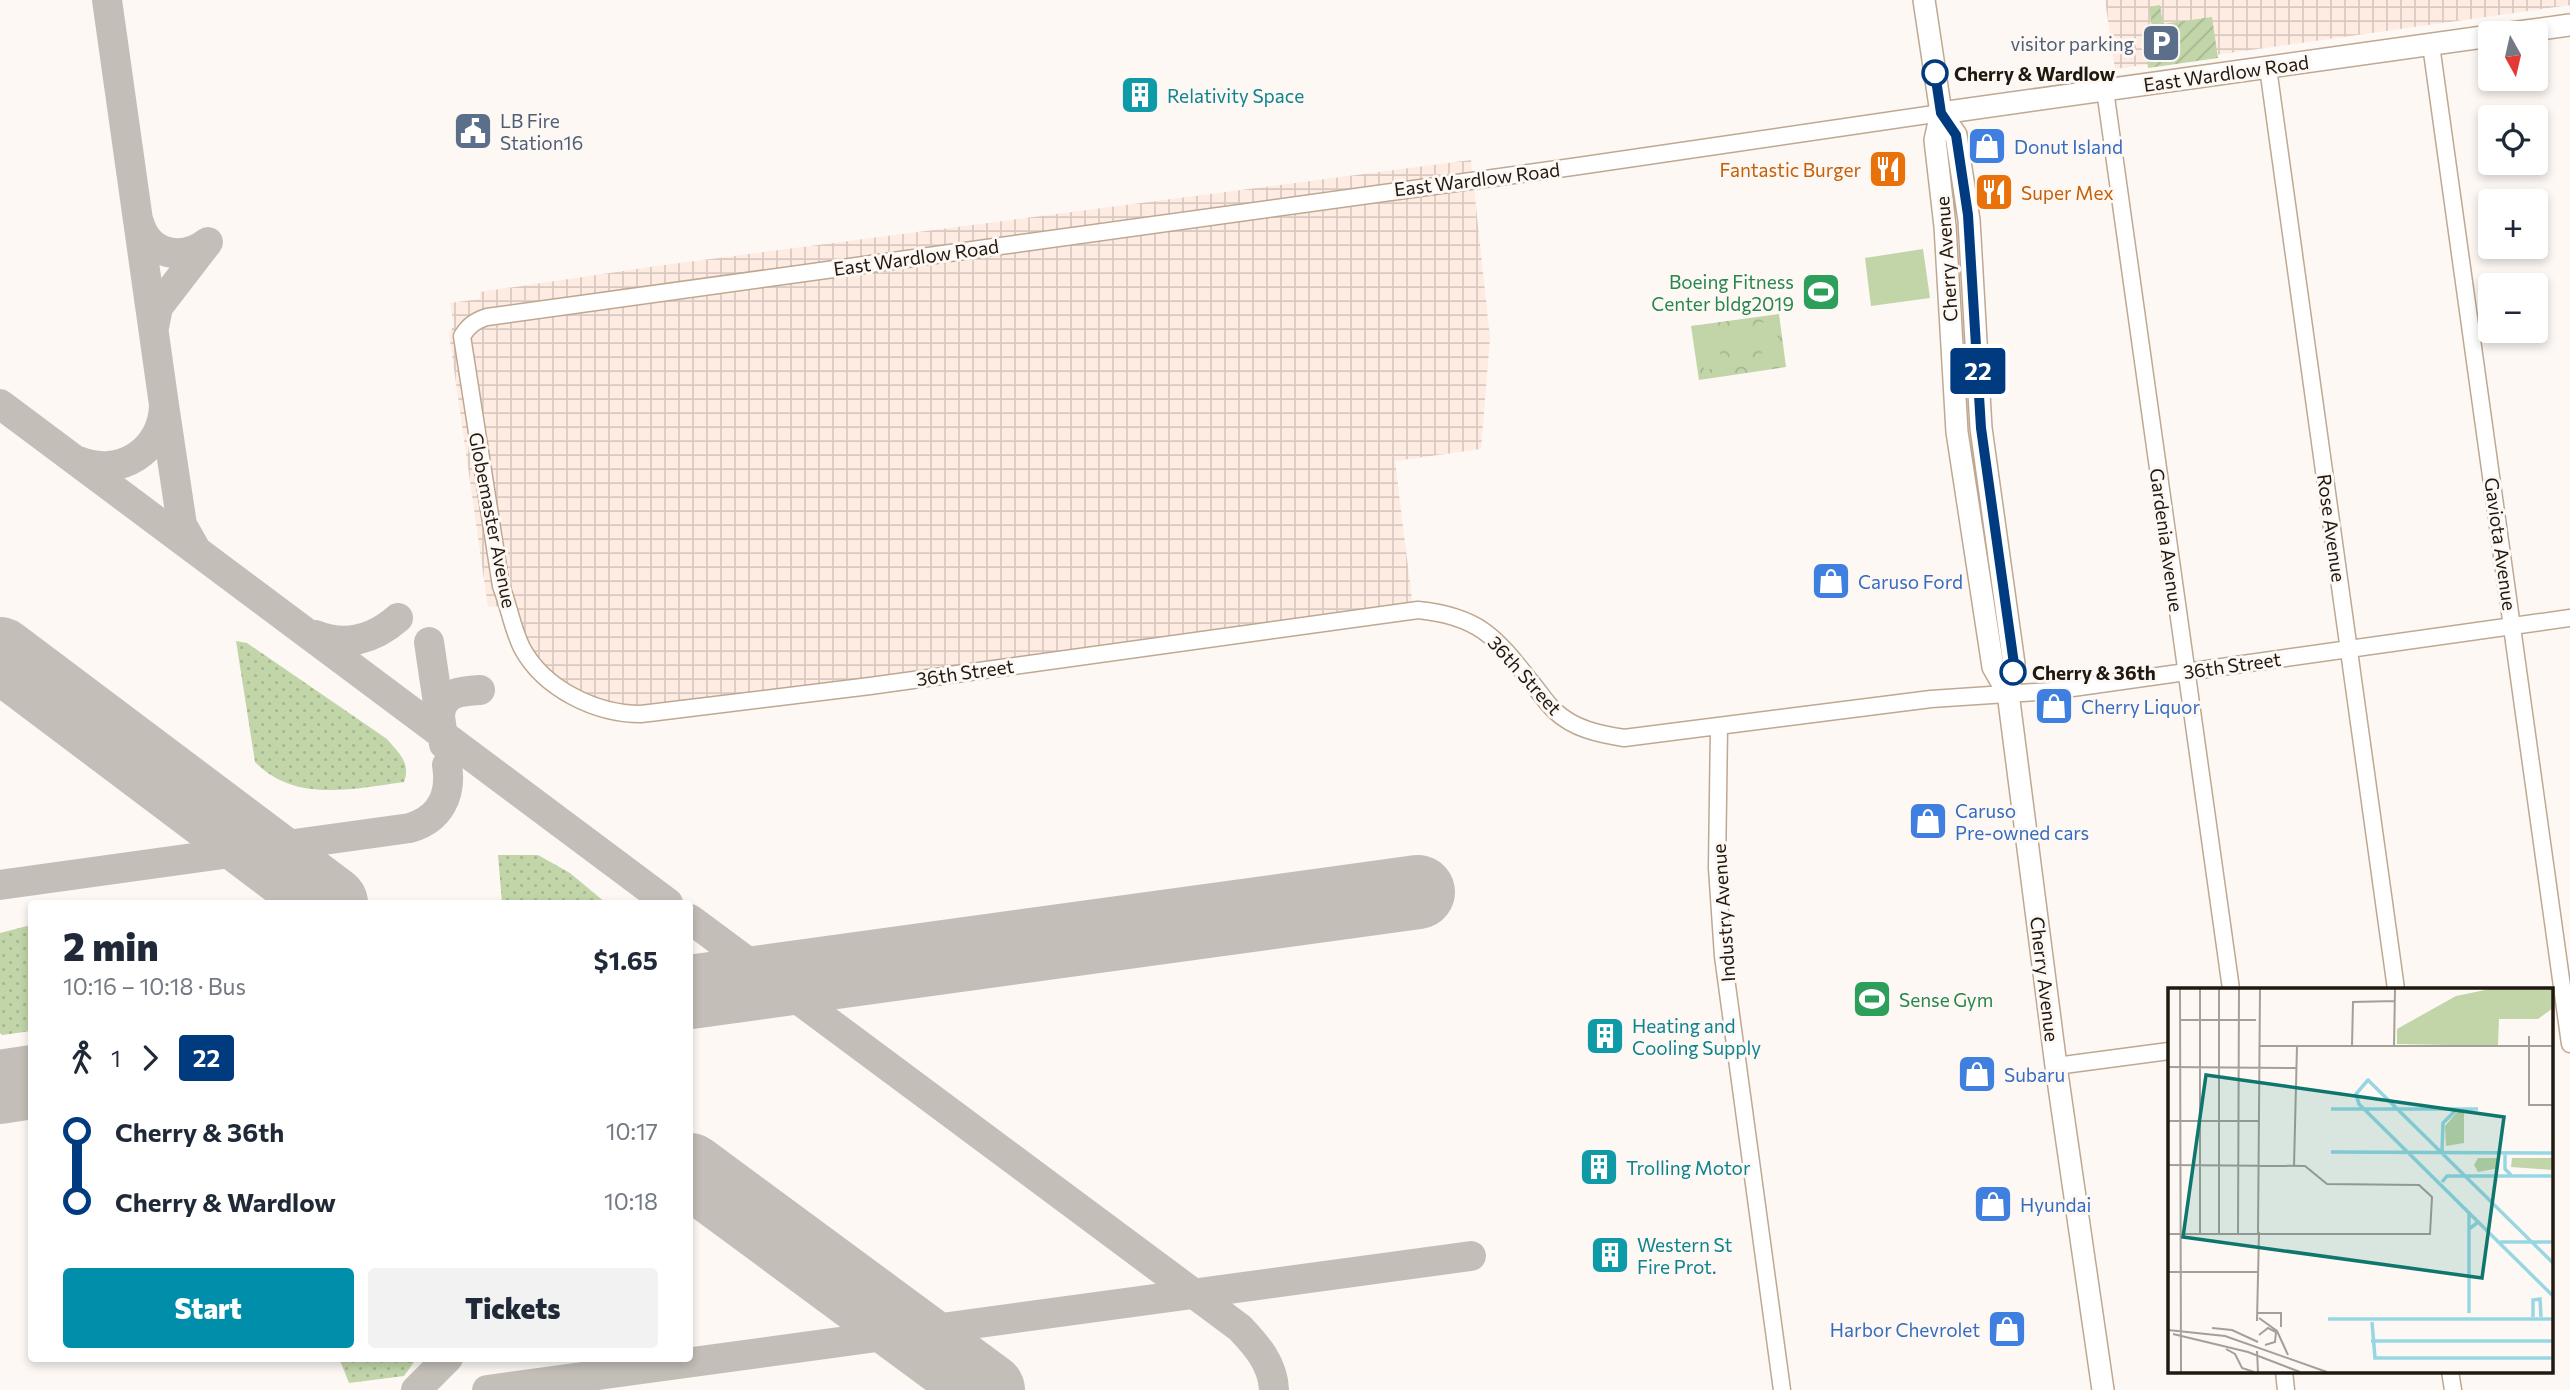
<!DOCTYPE html>
<meta charset="utf-8">
<style>
:root{--surface:#fff;--page:#f2f2f3;--text:#1f2937;--muted:#747a83;--accent:#008eaa}
body{margin:0;font-family:Commissioner,sans-serif;background:var(--page);color:var(--text);height:100vh;display:flex;flex-direction:column;font-size:26px;white-space:nowrap}
*{box-sizing:border-box;margin:0}
p{font-size:23px;color:var(--muted)}
.icon{flex:none;width:38px;height:38px;fill:none;stroke:currentColor;stroke-width:2;stroke-linecap:round;stroke-linejoin:round}
.map{position:relative;flex:1;overflow:hidden}
.side{position:absolute;left:28px;top:900px;width:665px;height:462px;display:flex;flex-direction:column;background:var(--surface);border-radius:7px;box-shadow:0 4px 10px #0003}
.side>*{flex:none}
.badge{padding:0 14px;border-radius:5px;font-size:24px;line-height:46px}
.needle{width:46px;rotate:172deg}
.buttons{position:absolute;left:2478px;top:21px;display:grid;gap:14px}
.buttons a{display:grid;place-items:center;width:70px;height:70px;border-radius:7px;background:var(--surface);box-shadow:0 4px 10px #0003;font-size:35px}
.map>.badge{position:absolute;translate:-50% -50%;box-shadow:0 0 0 4px #fff}
.legs{display:flex;align-items:center;gap:10px;height:77px;padding:0 35px;font-size:23px}
.legs p{margin-inline-start:auto}
.head{display:flex;align-items:center;justify-content:space-between;height:119px;padding:0 35px}
h1{font-size:38px;font-weight:800;line-height:52px}
.action{display:flex;gap:14px;margin-top:auto;padding:14px 35px}
.action a{flex:1;height:80px;border-radius:7px;background:var(--accent);color:#fff;font-size:28px;font-weight:800;line-height:80px;text-align:center}
.action a+a{background:var(--page);color:var(--text)}
ul{padding:0 35px;list-style:none}
li{display:flex;align-items:center;gap:24px;height:70px;font-size:26px}
li i{display:grid;place-items:center;width:10px;height:100%;margin:0 9px;background:currentColor}
li i::after{content:'';width:18px;height:18px;margin:-9px;border:5px solid;border-radius:50%;background:var(--surface)}
li p{margin-inline-start:auto}
li:first-child i{background:linear-gradient(#0000 50%,currentColor 0)}
li:last-child i{background:linear-gradient(currentColor 50%,#0000 0)}
.map>svg:first-child{display:block}
.industrial{fill:url(#industrial-grid)}
.grass{fill:url(#grass-dots)}
.park{fill:url(#park-crowns)}
.garden{fill:url(#garden-furrows)}
.pitch{fill:#c1d5a9}
.lines{fill:none;stroke-linecap:round;stroke-linejoin:round}
.taxiway{stroke:#c4beb8;stroke-width:30}
.runway{stroke:#c4beb8;stroke-width:74}
.minor-casing{stroke:#bfa891;stroke-width:19}
.major-casing{stroke:#bfa891;stroke-width:24}
.minor{stroke:#fff;stroke-width:16}
.major{stroke:#fff;stroke-width:21}
.line-1-casing{stroke:#fff;stroke-width:16}
.line-1{stroke:#003b80;stroke-width:10}
.stop-1-dot{fill:#fff;stroke:#003b80;stroke-width:3.5}
.labels{text-anchor:middle;dominant-baseline:central;stroke-width:6;stroke-linejoin:round;paint-order:stroke}
.service-label{font-size:19px;fill:#4e5e75;stroke:#fdf8f4;text-anchor:end}
.stop-label{font-size:19px;font-weight:bold;fill:#211910;stroke:#fdf8f4;text-anchor:start}
.street-label{font-size:19px;fill:#211910;stroke:#fdf8f4}
.culture-label{font-size:19px;fill:#0d838f;stroke:#fdf8f4;text-anchor:start}
.shop-label{font-size:19px;fill:#366cbe;stroke:#fdf8f4;text-anchor:start}
.food-label{font-size:19px;fill:#c56008;stroke:#fdf8f4;text-anchor:end}
.leisure-label{font-size:19px;fill:#27864d;stroke:#fdf8f4;text-anchor:end}
.inset-river{fill:none;stroke:#96d7e3;stroke-width:3.5}
.inset-road{fill:none;stroke:#a59f99;stroke-width:2}
.view{fill:#0f766e;fill-opacity:0.15;stroke:#0f766e;stroke-width:3.5}
.inset-edge{fill:none;stroke:#211910;stroke-width:3.5}
</style>
<div class="map">
<svg width="2570" height="1390" viewBox="0 0 2570 1390">
<defs>
<pattern id="industrial-grid" width="8" height="8" patternUnits="userSpaceOnUse" patternTransform="scale(1.75)"><rect width="8" height="8" fill="#feebe2"/><path d="M0 4h8M4 0v8" fill="none" stroke="#d9c9c1"/></pattern>
<pattern id="grass-dots" width="8" height="8" patternUnits="userSpaceOnUse" patternTransform="scale(1.75)"><rect width="8" height="8" fill="#c1d5a9"/><path d="M2 2h.1M6 6h.1" fill="none" stroke="#a6b690" stroke-width="1.8" stroke-linecap="round"/></pattern>
<pattern id="park-crowns" width="20" height="18" patternUnits="userSpaceOnUse" patternTransform="scale(1.75)"><rect width="20" height="18" fill="#c1d5a9"/><path d="M2 6a3 3 0 1 1 6 0M12 15a3 3 0 1 1 6 0" fill="none" stroke="#a6b690"/></pattern>
<pattern id="garden-furrows" width="10" height="10" patternUnits="userSpaceOnUse" patternTransform="scale(1.75)"><rect width="10" height="10" fill="#c1d5a9"/><path d="M-1 1l2-2M0 10L10 0M9 11l2-2" fill="none" stroke="#a6b690"/></pattern>
</defs>
<rect width="100%" height="100%" fill="#fdf8f4"/>
<path class="industrial" d="M 2105,0 L 2570,0 L 2570,5 L 2115,69 Z
M 1471,160 L 1490,338 L 1481,449 L 1395,461 L 1412,599 L 1409,616 L 625,721 L 597,716 L 579,707 L 515,650 L 509,637 L 503,606 L 488,607 L 449,334 L 454,325 L 450,303 L 480,299 L 480,292 L 657,266 Z"/>
<path class="grass" d="M 236,641 L 247,643 L 387,739 C 399,753 411,763 404,782 C 352,789 295,803 255,762 Z
M 498,855 L 538,855 L 570,873 L 606,903 L 502,903 Z
M 31,925 L 31,1031 L 2,1035 L 0,1033 L 0,933 Z
M 339,1358 L 417,1358 L 404,1376 L 349,1383 Z"/>
<path class="park" d="M 1779,314 L 1786,367 L 1699,380 L 1691,326 Z"/>
<path class="garden" d="M 2160,5 L 2163,24 L 2212,17 L 2218,58 L 2148,68 L 2147,60 L 2180,54 L 2176,26 L 2152,29 L 2149,7 Z"/>
<path class="pitch" d="M 1923,249 L 1930,298 L 1871,306 L 1865,258 Z
M 1775,321 L 1781,359 L 1763,361 L 1757,323 Z
M 1745,325 L 1751,363 L 1733,366 L 1728,327 Z
M 1716,329 L 1722,367 L 1704,370 L 1699,332 Z"/>
<g class="lines">
<path class="taxiway" d="M 107,0 L 164,405
M 139,222 C 148,255 182,262 208,242 L 158,307 L 154,327
M 0,404 L 668,903
M 78,461 C 120,478 163,451 164,405 L 182,525 L 195,548
M 315,635 C 345,647 373,640 398,618
M 429,642 L 444,744
M 440,715 C 442,692 461,691 480,690
M 0,885 L 410,828 C 440,819 452,795 447,765
M 690,919 L 1240,1328 C 1257,1346 1273,1364 1274,1390
M 416,1390 L 448,1358
M 487,1390 L 1471,1256"/>
<path class="runway" d="M 0,654 L 331,903
M 690,992 L 1418,892
M 0,1087 L 32,1082
M 690,1170 L 988,1390"/>
<g class="minor-casing">
<path id="minor" d="M 2431,45 L 2570,1044
M 2268,68 L 2396,989
M 2105,90 L 2231,989
M 1941,113 L 1572,167 L 487,317 C 475,321 469,325 462,336 L 501,586 C 509,606 512,628 522,648 C 544,689 596,714 641,714 L 870,686 L 1418,610 C 1478,616 1495,636 1531,682 C 1539,691 1546,703 1555,711 C 1574,729 1599,734 1624,738 L 1931,699 L 2051,691 L 2570,618
M 1719,727 L 1717,868 L 1723,956 L 1782,1390
M 2056,1066 L 2169,1051
M 2284,1371 L 2286,1390
M 2450,1371 L 2453,1390"/>
</g>
<g class="major-casing">
<path id="major" d="M 1924,0 L 1941,113 L 1935,140 L 1945,226 L 1957,432 L 1993,667 L 2008,693
M 2511,33 L 2570,25
M 1941,113 L 1956,135 L 1969,220 L 1981,428 L 2014,664 L 2008,693 L 2056,1066 L 2103,1390
M 1941,113 L 2490,36"/>
</g>
<use href="#minor" class="minor"/>
<use href="#major" class="major"/>
</g>
<g class="lines">
<g class="line-1-casing">
<path id="line-1" d="M 1935,73 L 1941,113 L 1956,135 L 1968,215 L 1981,428 L 2014,664 L 2013,672"/>
</g>
<use href="#line-1" class="line-1"/>
</g>
<defs>
<g id="parking-square" transform="scale(2.0125)"><rect x="-9" y="-9" width="18" height="18" rx="4" fill="#5c6f8a" stroke="#fdf8f4"/><path d="M-3.5-5.5H1a3.5 3.5 0 0 1 0 7H-1V5.5H-3.5ZM-1-3.4V-.6H.8a1.4 1.4 0 0 0 0-2.8Z" fill="#fff"/></g>
<g id="building-square" transform="scale(2.0125)"><rect x="-9" y="-9" width="18" height="18" rx="4" fill="#0f9aa8" stroke="#fdf8f4"/><path d="M-4-6H4V6H1V3H-1V6H-4ZM-2.5-4.3h1.7v1.8h-1.7ZM.8-4.3h1.7v1.8H.8ZM-2.5-1h1.7V.8h-1.7ZM.8-1h1.7V.8H.8Z" fill="#fff"/></g>
<g id="civic-square" transform="scale(2.0125)"><rect x="-9" y="-9" width="18" height="18" rx="4" fill="#5c6f8a" stroke="#fdf8f4"/><path d="M-.6-6.5H3V-4.5H.6V-3L4-1V1h2V6H-6V1h2V-1L-.6-3ZM-1.2 2.5V6h2.4V2.5Z" fill="#fff"/></g>
<g id="shop-square" transform="scale(2.0125)"><rect x="-9" y="-9" width="18" height="18" rx="4" fill="#3f7fe0" stroke="#fdf8f4"/><path d="M-5-2.5h2.3a2.7 3.5 0 0 1 5.4 0H5L5.5 6h-11ZM-1.5-2.5h3a1.5 2.3 0 0 0-3 0Z" fill="#fff"/></g>
<g id="restaurant-square" transform="scale(2.0125)"><rect x="-9" y="-9" width="18" height="18" rx="4" fill="#e8710a" stroke="#fdf8f4"/><path d="M-5-6h1v4h1v-4h1v4h1v-4h1v5L-1.5 .5V6h-2V.5L-5-1ZM5-6V6H3V1.5H1.5Q1.5-4 5-6Z" fill="#fff"/></g>
<g id="stadium-square" transform="scale(2.0125)"><rect x="-9" y="-9" width="18" height="18" rx="4" fill="#2e9e5b" stroke="#fdf8f4"/><path d="M0-5a6.5 5 0 1 0 0 10a6.5 5 0 1 0 0-10ZM-3.5-1.8h7v3.6h-7Z" fill="#fff"/></g>
</defs>
<g fill-rule="evenodd">
<use href="#parking-square" x="2161" y="43"/>
<use href="#building-square" x="1140" y="95"/>
<use href="#civic-square" x="473" y="131"/>
<use href="#shop-square" x="1987" y="146"/>
<use href="#restaurant-square" x="1888" y="169"/>
<use href="#restaurant-square" x="1994" y="192"/>
<use href="#stadium-square" x="1821" y="292"/>
<use href="#shop-square" x="1831" y="581"/>
<use href="#shop-square" x="2054" y="706"/>
<use href="#shop-square" x="1928" y="821"/>
<use href="#stadium-square" x="1872" y="999"/>
<use href="#building-square" x="1605" y="1036"/>
<use href="#shop-square" x="1977" y="1074"/>
<use href="#building-square" x="1599" y="1167"/>
<use href="#shop-square" x="1993" y="1204"/>
<use href="#building-square" x="1610" y="1255"/>
<use href="#shop-square" x="2007" y="1329"/>
</g>
<g class="stop-1-dot">
<circle cx="1935" cy="73" r="12"/>
<circle cx="2013" cy="672" r="12"/>
</g>
<g class="labels">
<g class="service-label">
<text x="2134" y="43">visitor parking</text>
<text x="500" y="120" text-anchor="start">LB Fire<tspan x="500" dy="22">Station16</tspan></text>
</g>
<g class="stop-label">
<text x="1954" y="73">Cherry &amp; Wardlow</text>
<text x="2032" y="672">Cherry &amp; 36th</text>
</g>
<g class="street-label">
<text transform="translate(2226 73) rotate(-8)">East Wardlow Road</text>
<text transform="translate(1477 179) rotate(-7)">East Wardlow Road</text>
<text transform="translate(916 257) rotate(-8)">East Wardlow Road</text>
<text transform="translate(1946 259) rotate(-94)">Cherry Avenue</text>
<text transform="translate(493 520) rotate(79)">Globemaster Avenue</text>
<text transform="translate(2332 528) rotate(82)">Rose Avenue</text>
<text transform="translate(2167 540) rotate(82)">Gardenia Avenue</text>
<text transform="translate(2501 544) rotate(82)">Gaviota Avenue</text>
<text transform="translate(2232 665) rotate(-8)">36th Street</text>
<text transform="translate(965 672) rotate(-8)">36th Street</text>
<text transform="translate(1525 675) rotate(48)">36th Street</text>
<text transform="translate(1723 913) rotate(-94)">Industry Avenue</text>
<text transform="translate(2045 979) rotate(83)">Cherry Avenue</text>
</g>
<g class="culture-label">
<text x="1167" y="95">Relativity Space</text>
<text x="1632" y="1025">Heating and<tspan x="1632" dy="22">Cooling Supply</tspan></text>
<text x="1626" y="1167">Trolling Motor</text>
<text x="1637" y="1244">Western St<tspan x="1637" dy="22">Fire Prot.</tspan></text>
</g>
<g class="shop-label">
<text x="2014" y="146">Donut Island</text>
<text x="1858" y="581">Caruso Ford</text>
<text x="2081" y="706">Cherry Liquor</text>
<text x="1955" y="810">Caruso<tspan x="1955" dy="22">Pre-owned cars</tspan></text>
<text x="2004" y="1074">Subaru</text>
<text x="2020" y="1204">Hyundai</text>
<text x="1980" y="1329" text-anchor="end">Harbor Chevrolet</text>
</g>
<g class="food-label">
<text x="1861" y="169">Fantastic Burger</text>
<text x="2021" y="192" text-anchor="start">Super Mex</text>
</g>
<g class="leisure-label">
<text x="1794" y="281">Boeing Fitness<tspan x="1794" dy="22">Center bldg2019</tspan></text>
<text x="1899" y="999" text-anchor="start">Sense Gym</text>
</g>
</g>
<g transform="translate(2168 988)">
<rect width="385" height="385" fill="#fdf8f4"/>
<path d="M 322,1 L 385,1 L 385,20 L 370,31 L 331,31 L 330,58 L 229,56 L 229,41 L 288,8 ZM 289,124 L 296,124 L 296,155 L 278,158 L 277,138 ZM 310,170 L 330,170 L 331,180 L 310,184 L 306,177 ZM 385,170 L 385,182 L 343,179 L 344,170 Z" fill="#c1d5a9"/>
<path class="inset-river" d="M 199,91 L 385,275M 200,92 L 188,106 L 191,116 L 385,308M 163,121 L 310,121M 163,164 L 385,165M 274,164 L 275,135 L 287,123M 337,164 L 337,181 L 343,187M 274,194 L 279,188 L 385,188M 301,225 L 301,241 L 309,235M 301,241 L 301,325M 332,254 L 385,254M 365,329 L 365,312 L 372,311 L 373,329M 160,331 L 385,331M 204,334 L 207,370 L 385,370M 203,353 L 385,353"/>
<path class="inset-road" d="M 12,1 L 13,384M 12,32 L 88,32M 361,48 L 361,117 L 385,117M 92,58 L 385,58M 184,58 L 185,14 L 227,13M 226,59 L 227,1M 0,79 L 129,80M 0,133 L 91,133M 0,177 L 137,178 L 159,196 L 251,197 L 264,209 L 262,246 L 90,246M 126,178 L 129,58M 0,246 L 90,246M 32,246 L 32,1M 51,246 L 51,1M 70,246 L 71,1M 90,246 L 92,1M 0,284 L 90,284M 90,325 L 113,325 L 113,339M 91,330 L 109,343 L 120,367M 89,333 L 91,244M 44,340 L 64,342 L 90,354M 0,342 L 57,348 L 159,384M 5,346 L 80,364 L 132,384M 91,347 L 100,340 L 108,344 L 107,354 L 97,357M 58,361 L 67,366 L 74,380 L 86,384M 89,363 L 90,384"/>
<path class="view" d="M 38,87 L 336,129 L 314,290 L 15,249 Z"/>
<rect width="385" height="385" class="inset-edge"/>
</g>
</svg>
<div class="buttons">
<a><svg class="needle" viewBox="-14 -14 28 28"><path d="M0-13l5 13h-10z" fill="#e53935"/><path d="M0 13l5-13h-10z" fill="#747a83"/></svg></a>
<a><svg class="icon" aria-label="locate" viewBox="0 0 24 24"><circle cx="12" cy="12" r="6"/><path d="M12 2v4M12 18v4M2 12h4M18 12h4"/></svg></a>
<a>+</a>
<a>−</a>
</div>
<b class="badge" style="left:1978px;top:371px;background:#003b80;color:#fff">22</b>
<section class="side">
<div class="head"><div><h1>2 min</h1><p>10:16 – 10:18 · Bus</p></div><b>$1.65</b></div>
<div class="legs"><svg class="icon" aria-label="walk" viewBox="0 0 24 24"><circle cx="13" cy="4" r="2"/><path d="M13 8l-2 6 4 7M11 14l-3 7M7 12l3-4h3l4 4"/></svg>1<svg class="icon" aria-label="forward" viewBox="0 0 24 24"><path d="M9 5l7 7-7 7"/></svg><b class="badge" style="background:#003b80;color:#fff">22</b></div>
<ul>
<li><i style="color:#003b80"></i><b>Cherry &amp; 36th</b><p>10:17</p></li>
<li><i style="color:#003b80"></i><b>Cherry &amp; Wardlow</b><p>10:18</p></li>
</ul>
<div class="action"><a>Start</a><a>Tickets</a></div>
</section>
</div>
